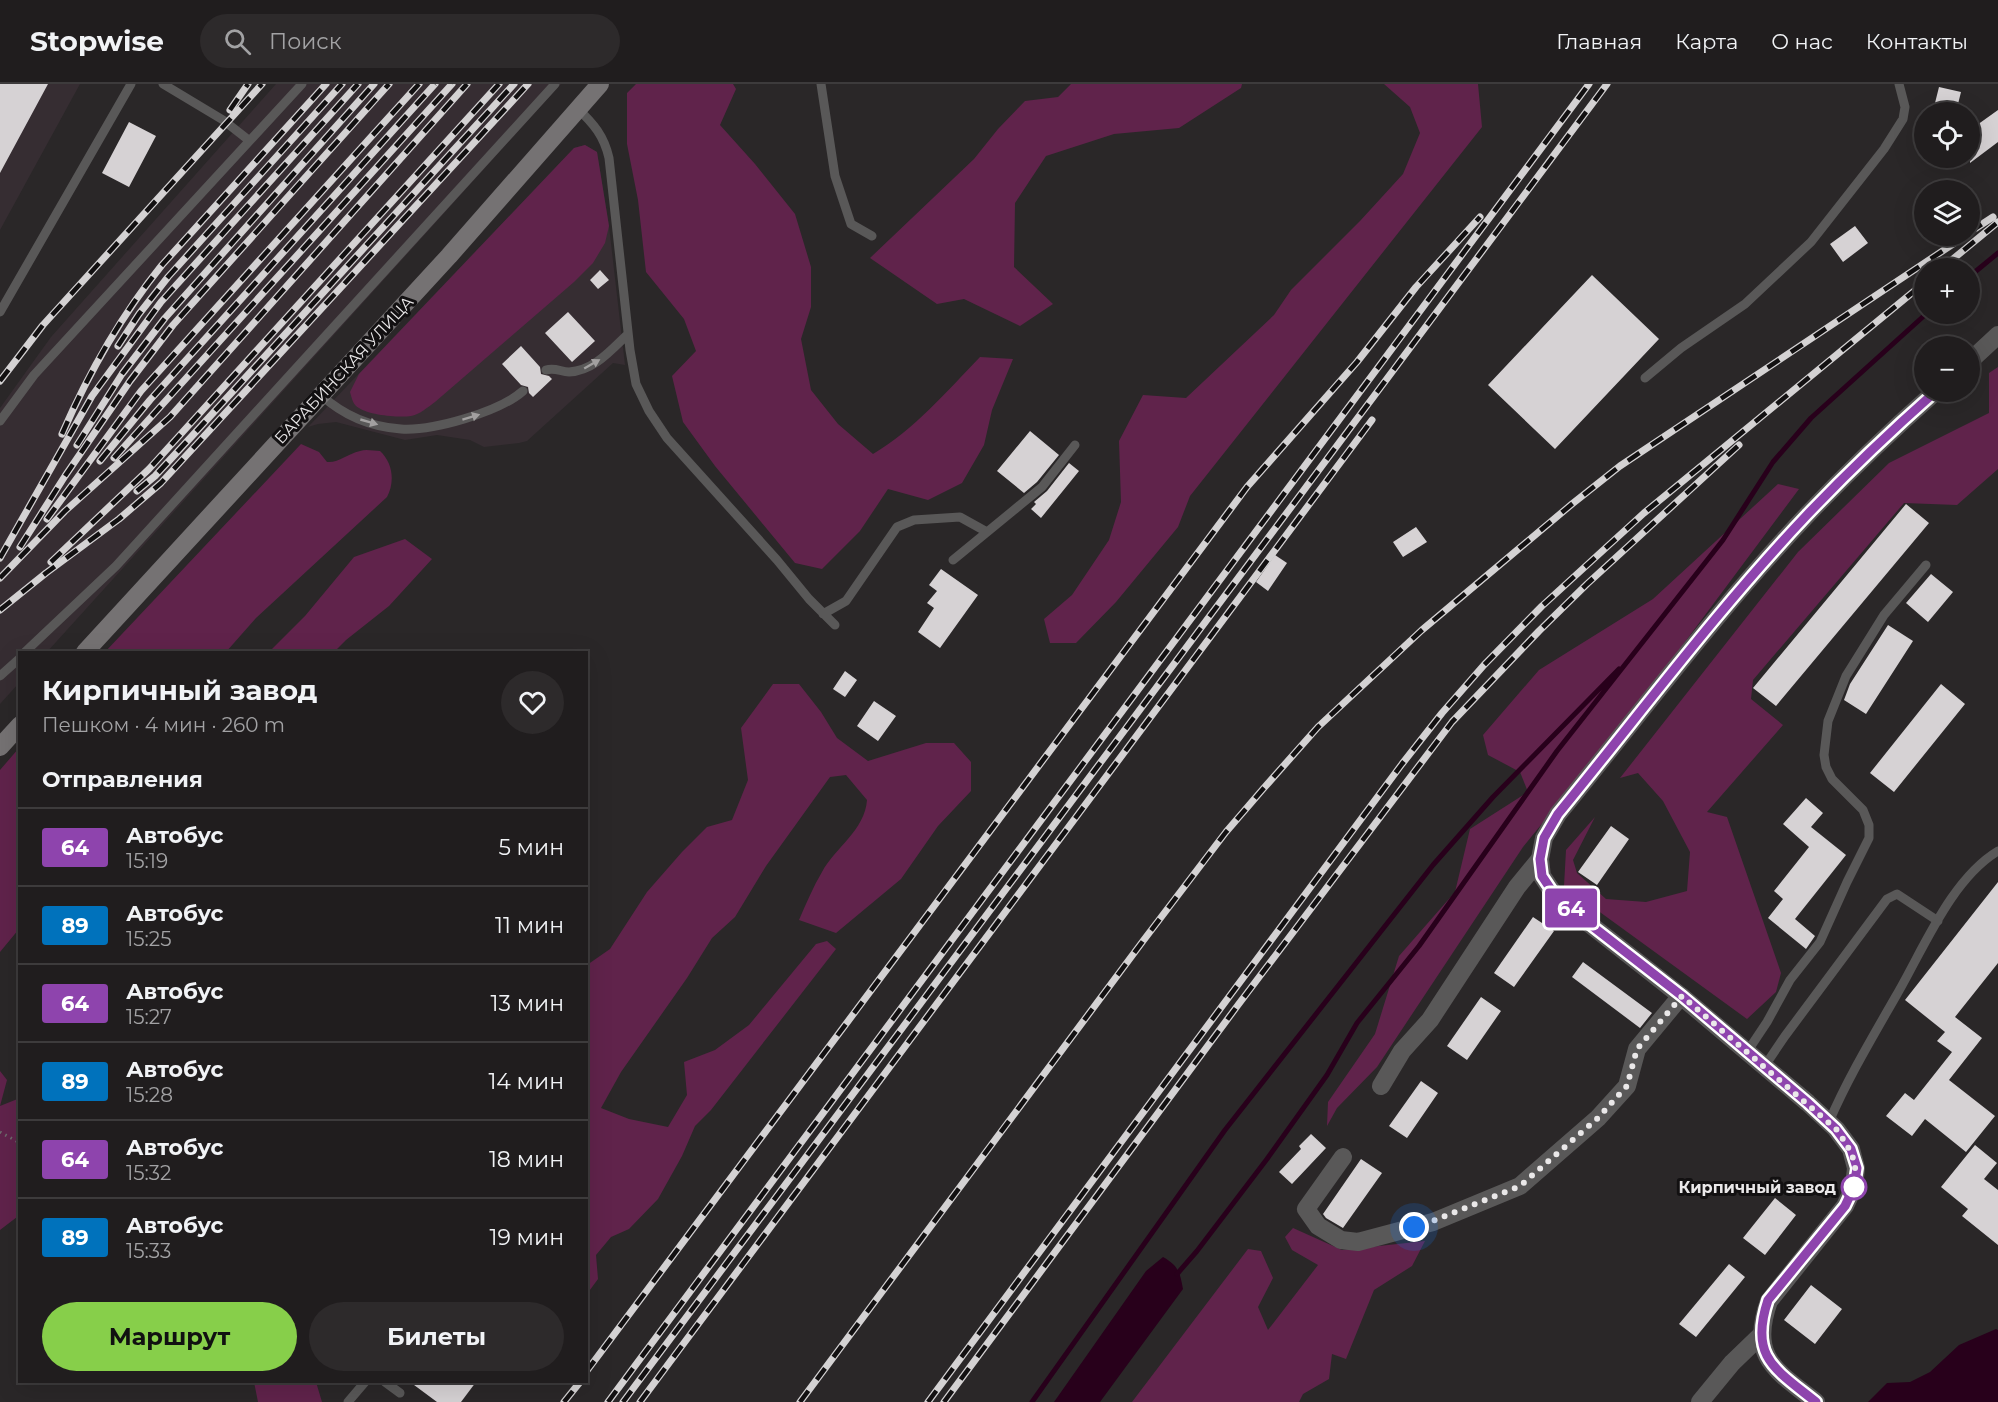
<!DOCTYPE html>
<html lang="ru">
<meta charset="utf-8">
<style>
:root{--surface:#201d1e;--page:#2d2a2b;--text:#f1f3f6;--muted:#a2a2a4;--line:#3d3b3c;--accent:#87cf4a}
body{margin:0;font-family:Montserrat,sans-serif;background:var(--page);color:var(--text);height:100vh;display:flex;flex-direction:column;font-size:22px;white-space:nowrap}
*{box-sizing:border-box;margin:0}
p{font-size:20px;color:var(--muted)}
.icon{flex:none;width:33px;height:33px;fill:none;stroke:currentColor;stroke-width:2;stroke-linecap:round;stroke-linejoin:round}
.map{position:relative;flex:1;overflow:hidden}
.panel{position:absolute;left:18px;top:567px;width:570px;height:732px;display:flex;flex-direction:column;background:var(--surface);border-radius:0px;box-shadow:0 6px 24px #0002,0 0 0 2px var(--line)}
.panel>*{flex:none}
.badge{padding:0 12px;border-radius:4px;font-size:21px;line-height:39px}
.buttons{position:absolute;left:1914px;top:18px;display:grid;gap:12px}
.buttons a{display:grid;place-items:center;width:66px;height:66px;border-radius:50%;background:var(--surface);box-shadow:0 6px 24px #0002,0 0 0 2px var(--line);font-size:30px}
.you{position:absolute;width:30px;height:30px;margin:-15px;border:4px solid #fff;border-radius:50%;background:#1a73e8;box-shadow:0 0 0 9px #1a73e833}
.map>.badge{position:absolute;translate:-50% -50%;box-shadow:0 0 0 3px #fff}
h2{padding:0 24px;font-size:22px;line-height:54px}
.round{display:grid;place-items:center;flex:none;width:63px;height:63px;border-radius:32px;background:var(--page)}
.overview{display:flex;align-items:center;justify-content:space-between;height:102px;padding:0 24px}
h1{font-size:28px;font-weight:700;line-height:45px}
.button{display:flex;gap:12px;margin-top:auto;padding:12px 24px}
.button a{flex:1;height:69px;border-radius:36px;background:var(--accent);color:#111;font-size:24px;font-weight:700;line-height:69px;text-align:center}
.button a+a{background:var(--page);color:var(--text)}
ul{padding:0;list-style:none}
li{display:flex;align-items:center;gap:18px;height:78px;padding:0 24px;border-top:2px solid var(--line)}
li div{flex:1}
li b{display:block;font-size:22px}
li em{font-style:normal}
li .badge{min-width:66px;font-weight:700;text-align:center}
header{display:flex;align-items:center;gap:36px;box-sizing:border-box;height:84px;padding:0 30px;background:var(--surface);border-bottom:2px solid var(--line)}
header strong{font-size:28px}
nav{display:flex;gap:33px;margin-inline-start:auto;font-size:21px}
.search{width:420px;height:54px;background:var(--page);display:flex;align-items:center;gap:15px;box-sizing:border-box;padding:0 21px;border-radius:33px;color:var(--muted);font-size:22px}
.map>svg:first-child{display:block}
.built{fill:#362d32}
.green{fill:#60234b}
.water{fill:#28001b}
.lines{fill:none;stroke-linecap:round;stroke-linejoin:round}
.stream{stroke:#28001b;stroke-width:5}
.building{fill:#d6d2d4}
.path{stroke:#6e6c6d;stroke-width:3;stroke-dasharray:1.5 4.5;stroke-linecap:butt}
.service{stroke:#595858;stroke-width:9}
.minor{stroke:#595858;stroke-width:18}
.tertiary{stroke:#595858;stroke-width:18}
.secondary{stroke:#757273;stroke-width:18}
.rail-casing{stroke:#d4d2d3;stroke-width:7}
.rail{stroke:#121011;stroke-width:4.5;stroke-dasharray:14;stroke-linecap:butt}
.oneway{fill:#a2a0a0}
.line-casing{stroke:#fff;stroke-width:14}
.line{stroke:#8e44ad;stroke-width:9}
.walk{stroke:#eae8e9;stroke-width:6;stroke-dasharray:0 10.8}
.stop-dot{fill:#fff;stroke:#8e44ad;stroke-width:3}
.labels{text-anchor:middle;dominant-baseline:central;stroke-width:6;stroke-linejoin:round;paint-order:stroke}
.street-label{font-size:16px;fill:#eae8e9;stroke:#121011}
.stop-label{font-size:16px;font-weight:bold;fill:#eae8e9;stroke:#121011;text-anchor:end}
</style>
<header>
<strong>Stopwise</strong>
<div class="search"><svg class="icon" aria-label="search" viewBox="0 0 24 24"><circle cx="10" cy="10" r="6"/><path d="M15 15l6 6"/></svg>Поиск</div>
<nav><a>Главная</a><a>Карта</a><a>О нас</a><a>Контакты</a></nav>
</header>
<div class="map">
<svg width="1998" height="1318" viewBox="0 0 1998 1318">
<rect width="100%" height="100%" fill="#2a2728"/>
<path class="built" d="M 0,0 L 80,0 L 0,146 Z
M 276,0 L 561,0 L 47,568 L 20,568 L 19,599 L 0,620 L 0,324 L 51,253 Z
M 585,61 L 597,68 L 609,142 L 625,281 L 613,279 L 527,357 L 519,359 L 484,363 L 470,356 L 437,351 L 405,356 L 336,338 L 318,340 L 308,343 L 574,64 Z"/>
<path class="green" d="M 636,0 L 733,0 L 736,5 L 720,41 L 755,80 L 795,130 L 811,183 L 811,223 L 801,255 L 811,306 L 838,340 L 873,370 C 914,346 947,307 980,273 L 1013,275 L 992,326 L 984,361 L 962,399 L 928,416 L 888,405 L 860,447 L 822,485 L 795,479 L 715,382 L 683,338 L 672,292 L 696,267 L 684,235 L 646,188 L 638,116 L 627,60 L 627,9 Z
M 1071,0 L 1242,0 L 1241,4 L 1179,44 L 1114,50 L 1046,72 L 1015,119 L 1014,183 L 1053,220 L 1020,242 L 964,215 L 937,220 L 870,174 L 974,75 L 998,45 L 1025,17 L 1058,13 Z
M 1384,0 L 1478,0 L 1482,43 L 1190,412 L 1178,443 L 1116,518 L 1076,559 L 1050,559 L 1044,535 L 1072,511 L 1109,456 L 1121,418 L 1119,357 L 1143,311 L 1186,314 L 1274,231 L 1291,206 L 1360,137 L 1403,90 L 1420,49 L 1410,23 Z
M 585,61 L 597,68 L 609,142 L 605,159 L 593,179 L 574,198 L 435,318 C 428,323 419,331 411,332 C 399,334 369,331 359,324 C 353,321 352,315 350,308 L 359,290 L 574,64 Z
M 1998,283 L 1998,385 L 1957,421 L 1904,419 L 1753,596 L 1751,615 L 1783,641 L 1707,728 L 1727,733 L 1781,889 L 1776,908 L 1747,935 L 1564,802 L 1566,766 L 1595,733 L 1573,776 L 1577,789 L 1606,815 L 1646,818 L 1687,807 L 1690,768 L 1663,717 L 1638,689 L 1620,694 L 1798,468 L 1889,379 L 1989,329 L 1989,289 Z
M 301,360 L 319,368 L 327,378 C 339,379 347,370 360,367 C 366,365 374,367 380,367 C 393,379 395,398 387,413 L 256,534 L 226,568 L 105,568 Z
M 1778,400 L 1799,405 L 1632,629 L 1523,763 L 1377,983 L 1337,1024 L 1327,1042 L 1328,1018 L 1375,950 L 1399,872 L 1455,808 L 1470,745 L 1528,708 L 1520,688 L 1488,671 L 1483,651 L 1539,586 L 1653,515 Z
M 405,455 L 432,475 L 389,522 L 346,556 L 334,568 L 269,568 L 305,532 L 354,473 Z
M 773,600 L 799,600 L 821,628 L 837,654 L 868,677 L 926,659 L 954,659 L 971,678 L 971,707 L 938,742 L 901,795 L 836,849 L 799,836 C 806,820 813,803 822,788 C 835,764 865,746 867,716 L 846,691 L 830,693 L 766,782 L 735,833 L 712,854 L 687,894 L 621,988 L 601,1024 L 629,1035 L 668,1043 L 687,1011 L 684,978 L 715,966 L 749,941 L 816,860 L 827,857 L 836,865 L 711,1026 L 695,1042 L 682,1072 L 658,1115 L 629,1145 L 611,1153 L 596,1171 L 598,1195 L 587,1210 L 587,881 L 610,865 L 647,808 L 682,768 L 707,743 L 732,736 L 748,696 L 741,644 Z
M 19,664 L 19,845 L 0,868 L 0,686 Z
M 0,987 L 7,996 L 0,1022 L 20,1014 L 19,1116 L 18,1118 L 17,1133 L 0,1146 Z
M 1293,1144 L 1342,1166 L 1425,1157 L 1412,1182 L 1374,1206 L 1346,1275 L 1332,1270 L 1329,1295 L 1303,1310 L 1299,1318 L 1132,1318 L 1248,1165 L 1261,1167 L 1273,1194 L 1258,1223 L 1268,1246 L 1318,1181 L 1292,1166 L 1285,1153 Z
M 254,1298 L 316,1298 L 322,1318 L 258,1318 Z"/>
<path class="water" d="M 1163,1173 C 1179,1182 1180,1189 1183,1205 L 1100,1318 L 1054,1318 L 1146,1187 Z
M 1996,1245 L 1998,1246 L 1998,1318 L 1868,1318 L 1887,1299 L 1910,1298 L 1930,1288 L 1959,1261 Z"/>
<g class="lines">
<path class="stream" d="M 1970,192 L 1998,169
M 1177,1190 L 1197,1167 L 1267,1075 L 1327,991 L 1357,939 L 1419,862 L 1557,667 L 1723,456 L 1773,378 L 1811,334 L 1926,230
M 1032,1318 L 1225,1046 L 1433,781 L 1493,713 L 1619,585"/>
</g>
<path class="building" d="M 0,0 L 48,0 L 0,89 Z
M 1939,3 L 1961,8 L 1957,24 L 1935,19 Z
M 1998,26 L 1998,58 L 1970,79 L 1970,46 Z
M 129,38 L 156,52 L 129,103 L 102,89 Z
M 1855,142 L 1868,159 L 1843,178 L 1830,160 Z
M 600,186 L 609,196 L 598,205 L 590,196 Z
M 1592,191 L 1659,255 L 1555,365 L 1488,301 Z
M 568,228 L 595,257 L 572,278 L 545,249 Z
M 521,262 L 540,283 L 541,290 L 549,292 L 552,295 L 533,313 L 529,309 L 528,303 L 521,301 L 502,280 Z
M 1030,347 L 1059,371 L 1037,398 L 1024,409 L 997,387 Z
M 1069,379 L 1079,387 L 1041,434 L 1031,425 L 1036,420 L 1034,418 L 1047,407 Z
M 1906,420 L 1929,439 L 1776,622 L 1753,604 Z
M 1416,443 L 1427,458 L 1403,473 L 1393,458 Z
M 1275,471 L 1287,479 L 1268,507 L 1256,498 Z
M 941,485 L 978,511 L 940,564 L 918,548 L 934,524 L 927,519 L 937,507 L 929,501 Z
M 1931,490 L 1953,508 L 1928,538 L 1906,519 Z
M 1888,541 L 1913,557 L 1866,630 L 1844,616 L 1850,600 Z
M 845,587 L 857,596 L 845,613 L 833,605 Z
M 1941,600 L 1965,620 L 1894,708 L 1870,689 Z
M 874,617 L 896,632 L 878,657 L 857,642 Z
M 1806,714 L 1823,729 L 1811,743 L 1846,771 L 1795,835 L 1815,852 L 1806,865 L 1768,834 L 1783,815 L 1774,807 L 1809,763 L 1783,740 Z
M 1611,742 L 1629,755 L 1597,801 L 1578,788 Z
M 1998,798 L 1998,879 L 1955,933 L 1982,954 L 1949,996 L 1995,1032 L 1966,1068 L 1925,1035 L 1912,1052 L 1886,1032 L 1905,1009 L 1914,1016 L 1952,968 L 1937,957 L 1945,948 L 1905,916 Z
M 1533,833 L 1554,847 L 1514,903 L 1494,889 Z
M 1583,878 L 1652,929 L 1640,944 L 1572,893 Z
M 1481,913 L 1501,927 L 1467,976 L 1447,962 Z
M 1421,997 L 1438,1009 L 1407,1054 L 1389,1042 Z
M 1311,1050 L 1326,1064 L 1292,1100 L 1279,1088 L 1301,1065 L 1299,1062 Z
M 1975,1061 L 1997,1079 L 1984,1095 L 1998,1106 L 1998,1161 L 1962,1132 L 1968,1125 L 1941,1103 Z
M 1361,1075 L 1382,1089 L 1343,1144 L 1326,1134 L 1323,1130 Z
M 1775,1114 L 1796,1131 L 1765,1171 L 1743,1154 Z
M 1729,1180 L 1745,1193 L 1696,1253 L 1679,1240 Z
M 1811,1201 L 1842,1225 L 1815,1260 L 1784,1236 Z
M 410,1298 L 476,1298 L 461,1318 L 437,1318 Z"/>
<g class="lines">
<path class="path" d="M 0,1048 L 20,1059"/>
<path class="service" d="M 163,0 L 223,36 L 246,54
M 821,0 L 835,92 L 851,140 L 872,152
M 577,24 C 594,40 604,52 609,74 L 630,266 L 636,300 L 649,327 L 667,354 L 777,476 L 809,515 L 835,541
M 0,228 L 131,0
M 546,286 C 555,283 561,288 569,288 C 594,287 612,265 628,250
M 1645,294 L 1681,264 L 1745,220 L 1811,158 L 1884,65 L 1903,35 L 1905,23 L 1899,0
M 321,311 C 343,331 371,343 401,345 C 433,347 499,328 523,307
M 0,337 L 34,291 L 302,0
M 953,476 L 1042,403 L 1075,361
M 823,530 L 846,517 L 897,443 L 914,436 L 960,433 L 987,448
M 25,568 L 116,482 L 555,0
M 0,592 L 20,574
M 1747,968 L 1767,938 L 1790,896 L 1820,858 L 1847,798 L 1869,754 L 1869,741 L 1863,726 L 1832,695 L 1826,683 L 1824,671 L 1828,637 L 1846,592 L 1884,531 L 1926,481
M 1764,983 L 1785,952 L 1887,815 L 1897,810 L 1938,837
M 1829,1038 C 1848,994 1872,954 1896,912 C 1923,866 1951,795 1998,767
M 385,1298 L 400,1309
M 348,1318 L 365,1298"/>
<path class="minor" d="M 1381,1002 L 1402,967 L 1430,936 L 1517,803 L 1540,775
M 1343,1073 L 1306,1125 L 1318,1142 L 1341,1156 L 1358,1158 L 1433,1138 L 1520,1102 L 1598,1034 L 1627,1002 L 1637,965 L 1681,912
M 1700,1318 L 1732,1279 L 1760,1252"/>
<path class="tertiary" d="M 1970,277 L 1998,251
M 1816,1318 C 1775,1286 1749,1273 1769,1217 L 1845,1122 L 1854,1103 L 1856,1084 L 1851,1065 L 1836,1045 L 1808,1019 L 1681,912 L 1587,838 L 1552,807 L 1542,792 L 1540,775 L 1544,754 L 1558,730 C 1640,630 1718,525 1807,431 C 1848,388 1891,347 1935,308"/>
<path class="secondary" d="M 85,568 L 449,172 L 600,0
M 0,663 L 20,641"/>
<g class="rail-casing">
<path id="rail" d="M 230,26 L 248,0
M 1970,148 L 1993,133
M 1942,184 L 1998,138
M 118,262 L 139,230 L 168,193 L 342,0
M 0,297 L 43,241 L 262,0
M 62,350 C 89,288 120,233 162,181 L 326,0
M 77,361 L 122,290 L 165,234 L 374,0
M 114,374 L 452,0
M 100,377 L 150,316 L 435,0
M 137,407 L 155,392 L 192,352 L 514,0
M 47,435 L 141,307 L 419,0
M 20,463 L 65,392 L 130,297 L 173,241 L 389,0
M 0,474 L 92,312 L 161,218 L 358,0
M 51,478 L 149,385 L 499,0
M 0,494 L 65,427 L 170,333 L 467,0
M 0,526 L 46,489 L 119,435 L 161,399 L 528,0
M 586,1288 L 1247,403 L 1357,278 L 1416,203 L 1480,133
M 564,1318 L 580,1298
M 608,1318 L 1589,0
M 623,1318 L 1607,0
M 640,1318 L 1372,336
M 800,1318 L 1143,857 L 1226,748 L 1263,705 L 1318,643 L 1422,546 L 1572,420 L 1620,382 L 1965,152
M 928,1318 L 1402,680 L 1442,629 L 1484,581 L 1542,522 L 1644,429 L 1924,199
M 944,1318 L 1238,921 L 1452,638 L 1539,547 L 1587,500 L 1739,361"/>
</g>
<use href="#rail" class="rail"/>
</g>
<defs><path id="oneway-solid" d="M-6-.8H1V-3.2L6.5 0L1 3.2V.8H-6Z" transform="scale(1.5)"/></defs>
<g class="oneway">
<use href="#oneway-solid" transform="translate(592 280) rotate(-30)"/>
<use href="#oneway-solid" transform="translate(471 333) rotate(-17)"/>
<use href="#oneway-solid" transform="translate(369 338) rotate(16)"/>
</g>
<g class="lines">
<g class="line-casing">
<path id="line" d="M 1816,1318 C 1775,1285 1749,1273 1768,1216 L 1845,1122 L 1854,1103 L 1857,1084 L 1851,1065 L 1836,1045 L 1808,1019 L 1682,912 L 1587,838 L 1552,807 L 1542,792 L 1540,775 L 1544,754 L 1558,730 C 1640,630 1718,525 1807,431 C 1848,388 1891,347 1935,308"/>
</g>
<use href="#line" class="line"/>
<path class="walk" d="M 1414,1143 L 1433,1137 L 1520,1102 L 1598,1034 L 1627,1002 L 1637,965 L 1682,912 L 1836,1045 C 1850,1065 1859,1077 1854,1103"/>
</g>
<circle class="stop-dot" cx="1854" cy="1103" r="12"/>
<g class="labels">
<g class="street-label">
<text transform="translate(344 286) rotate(-47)">БАРАБИНСКАЯ УЛИЦА</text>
</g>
<g class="stop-label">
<text x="1836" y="1103">Кирпичный завод</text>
</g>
</g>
</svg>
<div class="buttons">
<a><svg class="icon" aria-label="locate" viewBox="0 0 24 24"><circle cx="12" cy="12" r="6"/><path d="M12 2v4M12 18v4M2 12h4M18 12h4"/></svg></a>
<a><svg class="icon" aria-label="layers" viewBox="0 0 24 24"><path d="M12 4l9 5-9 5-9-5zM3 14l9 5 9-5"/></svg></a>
<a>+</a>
<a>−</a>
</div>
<div class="you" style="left:1414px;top:1143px"></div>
<b class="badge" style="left:1571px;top:824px;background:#8e44ad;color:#fff">64</b>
<section class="panel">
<div class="overview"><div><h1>Кирпичный завод</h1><p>Пешком · 4 мин · 260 m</p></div><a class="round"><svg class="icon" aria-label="heart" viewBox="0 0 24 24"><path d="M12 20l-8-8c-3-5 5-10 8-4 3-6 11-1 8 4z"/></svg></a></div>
<h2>Отправления</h2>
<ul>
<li><span class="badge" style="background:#8e44ad;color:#fff">64</span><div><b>Автобус</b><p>15:19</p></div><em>5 мин</em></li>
<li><span class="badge" style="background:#0072bc;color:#fff">89</span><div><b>Автобус</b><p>15:25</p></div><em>11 мин</em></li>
<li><span class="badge" style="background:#8e44ad;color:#fff">64</span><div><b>Автобус</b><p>15:27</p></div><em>13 мин</em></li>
<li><span class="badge" style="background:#0072bc;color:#fff">89</span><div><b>Автобус</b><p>15:28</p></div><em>14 мин</em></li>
<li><span class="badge" style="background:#8e44ad;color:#fff">64</span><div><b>Автобус</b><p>15:32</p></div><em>18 мин</em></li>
<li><span class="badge" style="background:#0072bc;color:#fff">89</span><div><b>Автобус</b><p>15:33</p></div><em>19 мин</em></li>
</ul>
<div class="button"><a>Маршрут</a><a>Билеты</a></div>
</section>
</div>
